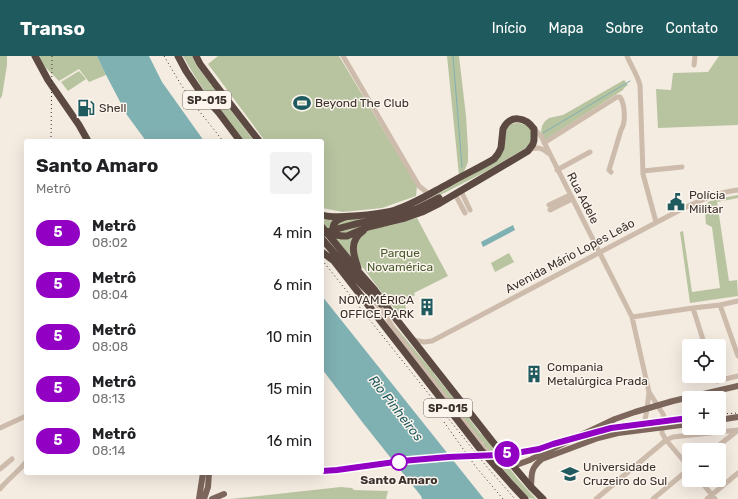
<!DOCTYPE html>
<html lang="pt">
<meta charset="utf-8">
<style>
:root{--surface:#fff;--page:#f2f2f2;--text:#202124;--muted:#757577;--accent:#1f5a5e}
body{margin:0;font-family:Rubik,sans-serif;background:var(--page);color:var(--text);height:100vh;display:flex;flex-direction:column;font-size:15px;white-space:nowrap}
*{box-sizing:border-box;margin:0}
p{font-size:13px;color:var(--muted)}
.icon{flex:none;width:22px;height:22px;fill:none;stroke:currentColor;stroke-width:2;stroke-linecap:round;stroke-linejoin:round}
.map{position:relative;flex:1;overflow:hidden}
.details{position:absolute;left:24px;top:83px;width:300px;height:336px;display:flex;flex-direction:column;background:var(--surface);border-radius:4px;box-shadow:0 4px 16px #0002}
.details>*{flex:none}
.badge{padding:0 8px;border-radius:13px;font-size:14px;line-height:26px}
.fabs{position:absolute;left:682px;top:283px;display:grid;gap:8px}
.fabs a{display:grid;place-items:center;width:44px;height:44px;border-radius:4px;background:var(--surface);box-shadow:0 4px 16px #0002;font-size:20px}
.map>.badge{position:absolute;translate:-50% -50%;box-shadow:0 0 0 2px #fff}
.round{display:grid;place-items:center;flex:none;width:42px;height:42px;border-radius:4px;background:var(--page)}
.head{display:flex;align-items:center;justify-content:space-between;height:68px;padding:0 12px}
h1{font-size:19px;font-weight:700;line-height:30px}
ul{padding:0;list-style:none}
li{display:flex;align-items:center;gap:12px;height:52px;padding:0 12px}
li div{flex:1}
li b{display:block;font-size:15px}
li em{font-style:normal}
li .badge{min-width:44px;font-weight:700;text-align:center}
header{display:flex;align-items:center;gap:24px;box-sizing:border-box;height:56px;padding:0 20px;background:var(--accent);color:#fff}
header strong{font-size:19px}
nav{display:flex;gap:22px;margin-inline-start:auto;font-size:14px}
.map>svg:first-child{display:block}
.green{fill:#b8c4a0}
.water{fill:#7fb0b2}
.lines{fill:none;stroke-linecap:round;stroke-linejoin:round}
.stream{stroke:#7fb0b2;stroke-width:1}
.minor{stroke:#cdbbac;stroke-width:5}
.major{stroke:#7d675c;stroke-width:6}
.highway{stroke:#5c4a42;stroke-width:7}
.rail{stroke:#3b302b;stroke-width:1;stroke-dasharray:1 3;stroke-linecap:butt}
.highway-bridge{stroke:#5c4a42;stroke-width:7}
.line-casing{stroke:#fff;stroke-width:9}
.line{stroke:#9200c3;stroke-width:6}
.stop-dot{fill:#fff;stroke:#9200c3;stroke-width:2}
.labels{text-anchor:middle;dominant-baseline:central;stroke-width:3;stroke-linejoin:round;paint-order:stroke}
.shield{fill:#fbf5ee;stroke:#756b66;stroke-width:1}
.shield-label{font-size:11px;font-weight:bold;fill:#3b302b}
.poi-label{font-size:12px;fill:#3b302b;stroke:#fbf5ee;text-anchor:start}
.street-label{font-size:12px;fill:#3b302b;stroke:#fbf5ee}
.park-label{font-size:12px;fill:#4a5a2e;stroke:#fbf5ee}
.stop-label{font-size:12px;font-weight:bold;fill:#3b302b;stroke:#fbf5ee}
.water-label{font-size:13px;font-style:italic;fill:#1f5a5e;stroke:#fbf5ee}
</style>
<header>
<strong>Transo</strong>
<nav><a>Início</a><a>Mapa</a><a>Sobre</a><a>Contato</a></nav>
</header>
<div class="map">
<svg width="738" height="443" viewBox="0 0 738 443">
<rect width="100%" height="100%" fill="#f4ebe1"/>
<path class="green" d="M 0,0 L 7,0 L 7,9 L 2,40 L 0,43 Z
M 39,0 L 97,0 L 106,19 L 89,26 L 79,13 L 59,25 L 41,7 Z
M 183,0 L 192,0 L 196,8 L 196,9 L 211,28 L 210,29 L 212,29 L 254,85 L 242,85 C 220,57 199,30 183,0 Z
M 218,0 L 339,0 L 417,130 L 416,140 L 382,152 L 343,156 L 322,152 L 322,85 L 265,85 L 208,8 Z
M 447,0 L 459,0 L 466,60 L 468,93 L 468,106 L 466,111 L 464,115 L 459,119 Z
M 719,0 L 738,0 L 738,69 L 658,72 L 656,33 L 671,34 L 673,17 L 708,16 Z
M 79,15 L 86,23 L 68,35 L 61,26 Z
M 624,24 L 628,29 L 624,32 L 623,34 L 545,84 L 541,76 L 542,70 L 545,65 L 549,62 L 563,59 Z
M 517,67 L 520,67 L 528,70 L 531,75 L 532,84 L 526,92 L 483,117 L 419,150 L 358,167 L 361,171 L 368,169 L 339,179 L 336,168 L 339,165 L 419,149 L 496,104 L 507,72 L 511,68 Z
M 738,139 L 738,142 L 717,146 L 729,225 L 737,224 L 738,240 L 690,247 L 680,176 L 683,175 L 692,236 L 720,232 L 712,171 L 706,168 C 705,159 705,154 708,146 L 716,143 Z
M 322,162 L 333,163 L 333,178 L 355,178 L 352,202 L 322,167 Z
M 417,162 L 448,220 L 414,237 L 415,239 L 406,243 L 405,246 L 406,254 L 403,257 L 400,258 L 391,249 L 358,205 L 356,189 L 362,177 L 371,173 L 392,169 Z
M 509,197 L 514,206 L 495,216 L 491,207 Z
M 395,270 L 434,317 L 434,318 L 462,352 L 462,354 L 463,354 L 480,377 L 486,381 L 517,422 L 536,443 L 529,442 L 513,425 L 482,388 L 484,386 L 483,386 L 481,388 L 398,276 Z
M 341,431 L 352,432 L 354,434 L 388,435 L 386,443 L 230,443 Z"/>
<path class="water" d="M 97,0 L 149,0 L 162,26 L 204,85 L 146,85 L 127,59 L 105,17 Z
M 513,169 L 515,174 L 483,191 L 481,186 Z
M 322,240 L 464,418 L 484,443 L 422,443 L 421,440 L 363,367 L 322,313 Z"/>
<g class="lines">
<path class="stream" d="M 453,0 L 462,111
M 543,77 L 630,25"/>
<path class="minor" d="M 343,0 L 419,130 L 429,138
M 627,0 C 631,10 637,18 640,29 L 643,118 L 656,166
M 694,9 L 695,0
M 534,73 L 541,80 L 632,261 L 649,336 L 663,358 L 665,364 L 662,372 L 662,377 L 666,384 L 689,411
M 544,87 L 617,41 L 620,41 C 625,48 626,67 621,74 L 609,114 L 611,116
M 528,94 C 538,91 540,91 548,97
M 557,114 L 590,96
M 643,115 L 682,111
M 461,135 L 470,154
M 455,138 L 465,157
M 549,149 L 570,139
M 550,154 L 572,143
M 375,246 L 384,257 L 397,278 L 418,306 L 483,391 L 502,413
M 720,249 L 738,300
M 693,252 L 705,290
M 632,261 L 693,252 L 720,249 L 738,245
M 413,284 L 424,286 L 432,285 L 680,154 C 699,145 717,136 738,134
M 715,320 L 717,325 L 738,320
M 0,372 L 26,360
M 649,373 L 646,370 L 645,364 L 647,353 L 649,336
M 713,394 L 737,375
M 0,413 L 12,403
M 700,424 L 715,443
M 0,433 C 8,423 18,416 26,406
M 596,443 L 666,384 L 673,381 L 738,374
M 653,443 L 689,413
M 707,443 L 738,417"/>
<path class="major" d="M 719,364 L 738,361
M 511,408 L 519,408 L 530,404 L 539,399 L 615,363 L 635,356 L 673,345 L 738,330
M 531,431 C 532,417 530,413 542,403 L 598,382 L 618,377 L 689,368
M 199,443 L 203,417
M 204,443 L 208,431 L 209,417
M 212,443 L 224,438"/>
<path class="highway" d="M 35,0 L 48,24 L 79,69 L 88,85
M 178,0 L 186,15 L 201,37 L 219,57 L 240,85
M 196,0 L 200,8 L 215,28 L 259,85
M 419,152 L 439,142
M 322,159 C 332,162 343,161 353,160 C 367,159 382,158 395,154 C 414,148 431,137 448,128 C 463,119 479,112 494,103 L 498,98 L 501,92 L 503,73 C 510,58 526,61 534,73 L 534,84 L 533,88 L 528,95 L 440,147 L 422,156 L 405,162 L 368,171 L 347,180 L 342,180 L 336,179 L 333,173 C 333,165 339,163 346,161
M 322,171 L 359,216 L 374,233 L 393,259 L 492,385 L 531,431 L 543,443
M 322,183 L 362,229 L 381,248
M 322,196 L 334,205 L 480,393 L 511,428 L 525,443
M 358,212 C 353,198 349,185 363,175"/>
<path class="rail" d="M 164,0 L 180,27 L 196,51 L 223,85
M 51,85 L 52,0
M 322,204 L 487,411 L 515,443
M 719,358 L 738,357
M 444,366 L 476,411 L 503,443
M 322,415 L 337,414 L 402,405 L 448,401 L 498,399 L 523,396 L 539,393 L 553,388 L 611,372 L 689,362"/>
<path class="highway-bridge" d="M 322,178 C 353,166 387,163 419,152"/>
</g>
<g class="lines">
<g class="line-casing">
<path id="line" d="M 322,415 L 337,414 L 402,405 L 448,401 L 498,399 L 522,396 L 539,393 L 553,388 L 611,372 L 689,362"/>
</g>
<use href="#line" class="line"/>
</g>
<defs>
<g id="stadium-bare" transform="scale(1.38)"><path d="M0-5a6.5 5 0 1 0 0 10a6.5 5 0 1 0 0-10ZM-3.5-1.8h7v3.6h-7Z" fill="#1f5a5e" stroke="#fbf5ee" stroke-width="2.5" paint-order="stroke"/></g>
<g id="fuel-bare" transform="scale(1.38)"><path d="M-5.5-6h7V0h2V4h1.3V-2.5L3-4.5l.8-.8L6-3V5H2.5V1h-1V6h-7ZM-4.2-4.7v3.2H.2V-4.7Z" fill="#1f5a5e" stroke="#fbf5ee" stroke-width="2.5" paint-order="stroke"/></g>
<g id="civic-bare" transform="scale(1.38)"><path d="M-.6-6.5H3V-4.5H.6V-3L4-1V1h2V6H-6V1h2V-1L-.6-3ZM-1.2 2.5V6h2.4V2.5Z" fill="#1f5a5e" stroke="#fbf5ee" stroke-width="2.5" paint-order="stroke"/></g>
<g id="building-bare" transform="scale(1.38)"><path d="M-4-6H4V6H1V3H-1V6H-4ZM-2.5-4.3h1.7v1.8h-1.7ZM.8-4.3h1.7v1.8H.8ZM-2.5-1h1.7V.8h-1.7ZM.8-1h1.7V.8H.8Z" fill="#1f5a5e" stroke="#fbf5ee" stroke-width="2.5" paint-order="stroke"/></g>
<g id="university-bare" transform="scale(1.38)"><path d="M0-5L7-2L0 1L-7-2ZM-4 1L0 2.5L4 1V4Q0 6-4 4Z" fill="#1f5a5e" stroke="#fbf5ee" stroke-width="2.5" paint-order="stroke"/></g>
</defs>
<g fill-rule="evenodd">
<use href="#stadium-bare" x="302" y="47"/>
<use href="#fuel-bare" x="86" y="52"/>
<use href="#civic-bare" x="676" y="146"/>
<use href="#building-bare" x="427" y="251"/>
<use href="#building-bare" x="534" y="318"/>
<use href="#university-bare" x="570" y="418"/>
</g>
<circle class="stop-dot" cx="399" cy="406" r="8"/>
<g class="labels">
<g class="shield">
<rect x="183" y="35" width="48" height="18" rx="3"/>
<rect x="424" y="343" width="48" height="18" rx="3"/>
</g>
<g class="shield-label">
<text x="207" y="44">SP-015</text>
<text x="448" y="352">SP-015</text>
</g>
<g class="poi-label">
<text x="315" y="47">Beyond The Club</text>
<text x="99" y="52">Shell</text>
<text x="689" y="139">Polícia<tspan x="689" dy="14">Militar</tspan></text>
<text x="414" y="244" text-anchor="end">NOVAMÉRICA<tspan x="414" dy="14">OFFICE PARK</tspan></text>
<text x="547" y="311">Compania<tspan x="547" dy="14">Metalúrgica Prada</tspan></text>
<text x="583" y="411">Universidade<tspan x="583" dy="14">Cruzeiro do Sul</tspan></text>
</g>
<g class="street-label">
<text transform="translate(583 142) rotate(63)">Rua Adele</text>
<text transform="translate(570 200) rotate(-28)">Avenida Mário Lopes Leão</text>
</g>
<g class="park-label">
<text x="400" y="197">Parque<tspan x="400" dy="14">Novamérica</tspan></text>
</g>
<g class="stop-label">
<text x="399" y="424">Santo Amaro</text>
</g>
<g class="water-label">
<text transform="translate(396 352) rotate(52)">Rio Pinheiros</text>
</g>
</g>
</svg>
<div class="fabs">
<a><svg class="icon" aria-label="locate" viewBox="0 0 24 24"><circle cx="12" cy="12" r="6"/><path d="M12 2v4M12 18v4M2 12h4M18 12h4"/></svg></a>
<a>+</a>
<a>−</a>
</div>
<b class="badge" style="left:507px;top:398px;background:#9200c3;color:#fff">5</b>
<section class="details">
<div class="head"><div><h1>Santo Amaro</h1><p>Metrô</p></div><a class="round"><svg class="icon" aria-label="heart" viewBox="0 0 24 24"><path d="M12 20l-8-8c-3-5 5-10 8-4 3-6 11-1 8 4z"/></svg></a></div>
<ul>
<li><span class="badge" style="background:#9200c3;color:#fff">5</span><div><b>Metrô</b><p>08:02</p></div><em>4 min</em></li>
<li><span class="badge" style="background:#9200c3;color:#fff">5</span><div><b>Metrô</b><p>08:04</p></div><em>6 min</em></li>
<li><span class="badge" style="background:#9200c3;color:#fff">5</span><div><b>Metrô</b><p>08:08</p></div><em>10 min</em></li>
<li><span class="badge" style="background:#9200c3;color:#fff">5</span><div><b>Metrô</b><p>08:13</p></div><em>15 min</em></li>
<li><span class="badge" style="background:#9200c3;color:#fff">5</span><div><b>Metrô</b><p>08:14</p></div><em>16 min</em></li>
</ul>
</section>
</div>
